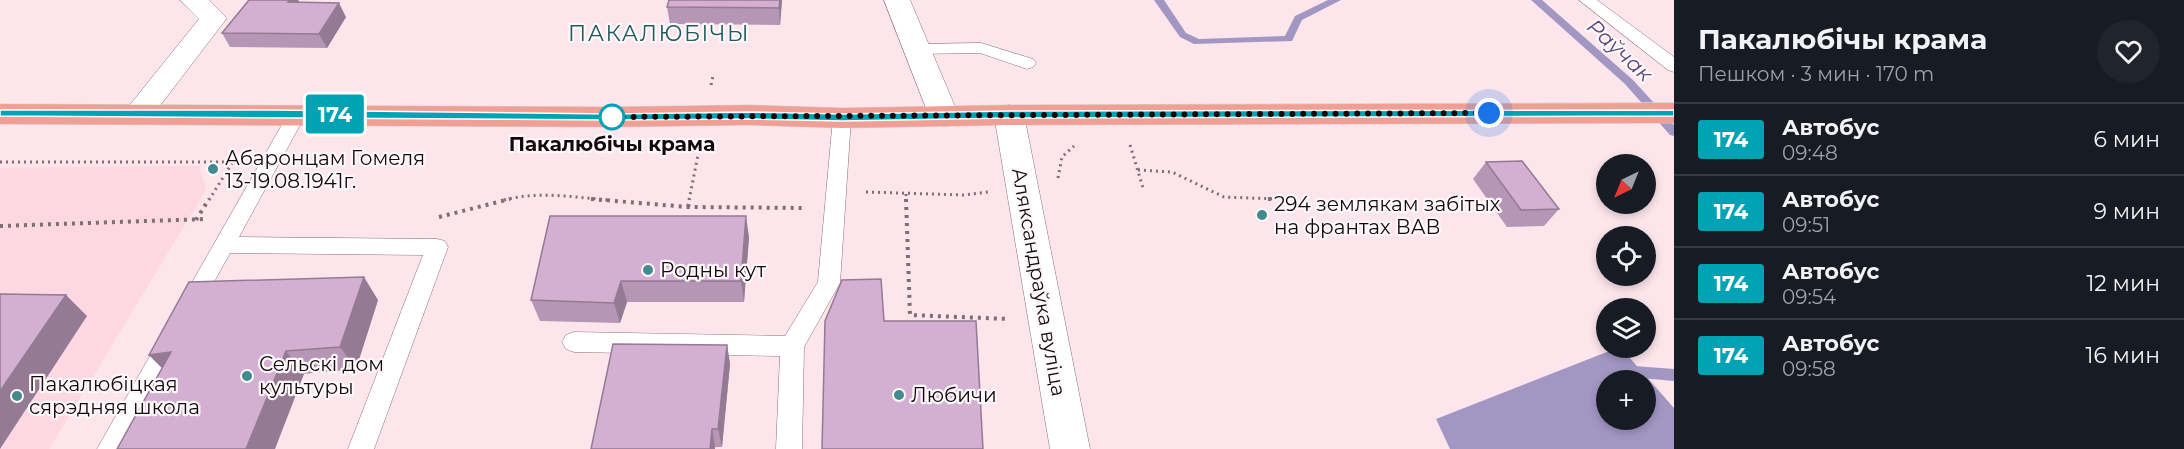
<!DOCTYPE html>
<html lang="ru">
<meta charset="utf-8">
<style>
:root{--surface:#171b24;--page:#20242c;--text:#f1f3f6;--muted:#9ea1a6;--line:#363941}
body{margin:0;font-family:Montserrat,sans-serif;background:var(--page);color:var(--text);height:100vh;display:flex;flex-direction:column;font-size:22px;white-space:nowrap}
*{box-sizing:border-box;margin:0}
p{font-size:20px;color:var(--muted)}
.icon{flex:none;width:33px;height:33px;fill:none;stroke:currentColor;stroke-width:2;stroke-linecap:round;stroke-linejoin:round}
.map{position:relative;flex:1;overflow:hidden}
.side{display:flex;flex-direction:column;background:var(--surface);width:510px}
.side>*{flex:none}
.badge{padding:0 12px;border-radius:4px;font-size:21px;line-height:39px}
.needle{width:39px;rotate:223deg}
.fabs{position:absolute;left:1596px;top:154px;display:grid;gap:12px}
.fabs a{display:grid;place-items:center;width:60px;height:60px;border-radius:50%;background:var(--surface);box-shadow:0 3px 9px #0003;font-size:30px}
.you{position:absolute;width:30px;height:30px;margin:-15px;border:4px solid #fff;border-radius:50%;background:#1a73e8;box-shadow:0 0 0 9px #1a73e833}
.map>.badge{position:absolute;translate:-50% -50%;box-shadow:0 0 0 3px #fff}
.round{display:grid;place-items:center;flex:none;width:63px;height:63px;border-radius:32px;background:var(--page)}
.summary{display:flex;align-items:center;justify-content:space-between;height:102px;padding:0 24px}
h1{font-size:28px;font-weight:700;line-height:45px}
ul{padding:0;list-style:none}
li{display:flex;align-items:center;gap:18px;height:72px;padding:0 24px;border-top:2px solid var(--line)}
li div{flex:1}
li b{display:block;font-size:22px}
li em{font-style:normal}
li .badge{min-width:66px;font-weight:700;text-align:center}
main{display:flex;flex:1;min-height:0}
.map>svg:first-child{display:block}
.built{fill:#fdd7e2}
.water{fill:#a297c2;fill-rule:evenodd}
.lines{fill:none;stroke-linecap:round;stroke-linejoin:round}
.stream{fill:#a297c2;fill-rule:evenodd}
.lane-casing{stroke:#8a7078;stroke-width:1}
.street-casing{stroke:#8a7078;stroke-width:1}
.secondary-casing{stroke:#8a7078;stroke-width:1}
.primary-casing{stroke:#d5d3d3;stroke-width:1}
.path-far1{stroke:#7f6e73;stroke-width:3;stroke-dasharray:2 4;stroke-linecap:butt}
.path{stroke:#7f6e73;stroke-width:4;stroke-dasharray:3 5;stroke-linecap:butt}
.lane{fill:#fff;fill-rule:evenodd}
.street{fill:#fff;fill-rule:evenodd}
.secondary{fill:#fff;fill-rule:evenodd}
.primary{fill:#f09f95;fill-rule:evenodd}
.wall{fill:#b596b5}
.shaded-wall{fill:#947a93}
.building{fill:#d3afd2;stroke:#947a93;stroke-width:1.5}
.line{fill:#00a3b4;stroke:#fff;stroke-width:1.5}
.walk{stroke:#13090c;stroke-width:6;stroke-dasharray:0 10.8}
.stop-dot{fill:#fff;stroke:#00a3b4;stroke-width:3}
.poi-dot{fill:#428a8f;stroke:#fef8fa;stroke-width:2}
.labels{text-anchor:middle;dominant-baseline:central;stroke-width:4.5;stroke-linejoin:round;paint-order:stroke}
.stop-label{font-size:20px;font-weight:bold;fill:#13090c;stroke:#fef8fa}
.poi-label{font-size:20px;fill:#13090c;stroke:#fef8fa;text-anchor:start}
.street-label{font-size:20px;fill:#13090c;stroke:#fef8fa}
.water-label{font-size:21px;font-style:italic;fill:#54437c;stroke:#fef8fa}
.quarter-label{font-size:22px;letter-spacing:1.5px;fill:#205b5f;stroke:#fef8fa}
</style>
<main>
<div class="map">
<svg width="1674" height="449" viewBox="0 0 1674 449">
<rect width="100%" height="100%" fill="#fde5ec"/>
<path class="built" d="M 199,166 L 206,190 L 49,449 L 0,449 L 0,168 Z"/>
<path class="water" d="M 1617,348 L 1621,348 L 1674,408 L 1674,449 L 1450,449 L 1436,419 ZM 1606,381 L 1646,381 L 1646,420 L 1606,420 Z"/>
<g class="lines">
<path class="stream" d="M 1154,0 L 1164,0 L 1186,33 L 1199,39 L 1285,36 L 1295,16 L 1328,0 L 1341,0 L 1302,20 L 1292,41 L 1194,44 L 1180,37 Z
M 1531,0 L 1542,0 L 1633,80 L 1674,125 L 1674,136 L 1670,135 L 1625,84 Z
M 1635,366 L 1674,369 L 1674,381 L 1641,378 L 1641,381 L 1627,381 L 1630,368 Z"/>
<g class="lane-casing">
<path id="lane" d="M 1579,0 L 1597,0 L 1674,57 L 1674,72 L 1668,70 Z
M 981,43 L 1033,59 L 1036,63 L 1033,67 L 1027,69 L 980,53 L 917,54 L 911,53 L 908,49 L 911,45 L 917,44 Z
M 297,108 L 304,110 L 306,114 L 239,237 L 437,239 L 445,241 L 448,247 L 374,449 L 348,449 L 423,255 L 230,253 L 197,313 L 189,316 L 181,313 L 178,307 L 288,114 L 290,110 Z
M 842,112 L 849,114 L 851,118 L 840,283 L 804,347 L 802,449 L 776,449 L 780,356 L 574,352 L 566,349 L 562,342 L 566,335 L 574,332 L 785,336 L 818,282 L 833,118 L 835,114 Z
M 171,330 L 179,333 L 183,340 L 124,449 L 97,449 L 163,333 Z"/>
</g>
<g class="street-casing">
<path id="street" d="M 180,0 L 209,0 L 227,18 L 149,120 L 139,123 L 129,120 L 124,113 L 129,106 L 199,19 Z"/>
</g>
<g class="secondary-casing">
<path id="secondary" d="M 884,0 L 910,0 L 959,116 L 954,123 L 944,126 L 934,123 L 929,116 Z
M 1009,105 L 1019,108 L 1024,115 L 1090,449 L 1050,449 L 994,115 L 999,108 Z"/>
</g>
<g class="primary-casing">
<path id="primary" d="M 1674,103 L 1674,123 L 1009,125 L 842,128 L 749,125 L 612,127 L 0,124 L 0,104 L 612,107 L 749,105 L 842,108 L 1009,105 Z"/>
</g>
<path class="path-far1" d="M 711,85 L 713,76
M 1130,145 L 1143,188
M 0,162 L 238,162
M 1138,170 L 1172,172 L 1224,197 L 1277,199
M 1058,178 L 1062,157 L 1074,146
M 866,192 L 963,195 L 988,192
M 906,194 L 906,200
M 209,200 L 232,163
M 504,200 C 538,191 573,197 608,200
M 689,200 L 700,145"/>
<path class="path" d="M 591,199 L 688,207 L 806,208
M 906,199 L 910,315 L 1009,319
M 1268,199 L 1277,199
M 688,207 L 690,199
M 439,217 L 510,199
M 196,220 L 209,199
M 0,226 L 206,219"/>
<use href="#lane" class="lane"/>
<use href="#street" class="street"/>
<use href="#secondary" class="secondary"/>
<use href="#primary" class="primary"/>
</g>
<path class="wall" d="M 249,0 L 298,0 L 299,2 L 346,17 L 327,48 L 230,47 L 222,33 Z
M 782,0 L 780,25 L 670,24 L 667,7 Z
M 1486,162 L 1559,209 L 1544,226 L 1507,227 L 1473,179 Z
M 749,237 L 744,302 L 627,302 L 620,323 L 540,321 L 531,300 Z
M 378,300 L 356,369 L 304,374 L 162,368 L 149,355 Z
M 727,345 L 730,364 L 722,447 L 591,449 Z"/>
<path class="shaded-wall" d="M 290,0 L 298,0 L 302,8 L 288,2 Z
M 780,0 L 782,0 L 780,25 L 779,8 Z
M 339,3 L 346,17 L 327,48 L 319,34 Z
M 746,216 L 749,237 L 744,302 L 741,281 Z
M 364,277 L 378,300 L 356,369 L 340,347 Z
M 621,281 L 627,302 L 620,323 L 614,303 Z
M 66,295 L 87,316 L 0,449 L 0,391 Z
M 727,345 L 730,364 L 722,447 L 718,429 Z
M 286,351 L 304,374 L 275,449 L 246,449 Z
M 171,352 L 172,378 L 149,355 Z
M 712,429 L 715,447 L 715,449 L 710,449 Z"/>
<path class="building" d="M 249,0 L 290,0 L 288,2 L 339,3 L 319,34 L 222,33 Z
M 669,0 L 780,0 L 779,8 L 667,7 Z
M 1522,161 L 1559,209 L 1521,210 L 1486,162 Z
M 550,216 L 746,216 L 741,281 L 621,281 L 614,303 L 531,300 Z
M 364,277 L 340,347 L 286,351 L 246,449 L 117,449 L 171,352 L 149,355 L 189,282 Z
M 881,279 L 884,321 L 976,321 L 983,449 L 822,449 L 825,321 L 842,280 Z
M 0,294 L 66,295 L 0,391 Z
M 613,344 L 727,345 L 718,429 L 712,429 L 710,449 L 591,449 Z"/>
<path class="line" d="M 0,110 L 274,110 L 612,114 L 749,112 L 842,114 L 1008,111 L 1674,110 L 1674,116 L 1008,118 L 842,121 L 749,119 L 612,120 L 0,116 Z"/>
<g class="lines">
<path class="walk" d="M 612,117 L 1489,113"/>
</g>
<circle class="stop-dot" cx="612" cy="117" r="12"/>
<g class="poi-dot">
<circle cx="213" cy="169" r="6"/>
<circle cx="1262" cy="215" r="6"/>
<circle cx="648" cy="270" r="6"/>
<circle cx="247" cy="376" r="6"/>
<circle cx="899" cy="395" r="6"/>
<circle cx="17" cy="396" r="6"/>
</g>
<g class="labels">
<g class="stop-label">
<text x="612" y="144">Пакалюбічы крама</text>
</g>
<g class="poi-label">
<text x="225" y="158">Абаронцам Гомеля<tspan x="225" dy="23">13-19.08.1941г.</tspan></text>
<text x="1274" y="204">294 землякам забітых<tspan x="1274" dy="23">на франтах ВАВ</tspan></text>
<text x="660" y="270">Родны кут</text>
<text x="259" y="364">Сельскі дом<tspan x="259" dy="23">культуры</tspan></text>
<text x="29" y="384">Пакалюбіцкая<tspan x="29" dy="23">сярэдняя школа</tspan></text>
<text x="911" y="395">Любичи</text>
</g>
<g class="street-label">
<text transform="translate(1039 282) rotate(80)">Аляксандраўка вуліца</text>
</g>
<g class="water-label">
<text transform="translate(1620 50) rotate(43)">Раўчак</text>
</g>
<g class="quarter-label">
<text x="659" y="33">ПАКАЛЮБІЧЫ</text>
</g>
</g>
</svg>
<div class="fabs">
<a><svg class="needle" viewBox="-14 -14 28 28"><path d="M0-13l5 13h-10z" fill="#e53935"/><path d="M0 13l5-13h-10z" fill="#9ea1a6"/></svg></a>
<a><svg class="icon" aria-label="locate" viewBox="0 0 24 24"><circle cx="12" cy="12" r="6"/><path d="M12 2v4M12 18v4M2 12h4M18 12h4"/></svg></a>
<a><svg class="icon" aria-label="layers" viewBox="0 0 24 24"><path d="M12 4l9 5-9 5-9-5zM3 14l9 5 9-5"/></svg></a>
<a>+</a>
</div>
<div class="you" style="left:1489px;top:113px"></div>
<b class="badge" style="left:335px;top:114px;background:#00a3b4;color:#fff">174</b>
</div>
<section class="side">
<div class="summary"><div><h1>Пакалюбічы крама</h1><p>Пешком · 3 мин · 170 m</p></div><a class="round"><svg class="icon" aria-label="heart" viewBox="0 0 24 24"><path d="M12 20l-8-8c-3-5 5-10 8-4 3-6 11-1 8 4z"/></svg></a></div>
<ul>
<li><span class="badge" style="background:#00a3b4;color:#fff">174</span><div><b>Автобус</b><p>09:48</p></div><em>6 мин</em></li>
<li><span class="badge" style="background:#00a3b4;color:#fff">174</span><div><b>Автобус</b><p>09:51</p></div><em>9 мин</em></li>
<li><span class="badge" style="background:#00a3b4;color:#fff">174</span><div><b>Автобус</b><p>09:54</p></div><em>12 мин</em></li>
<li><span class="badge" style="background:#00a3b4;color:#fff">174</span><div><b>Автобус</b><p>09:58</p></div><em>16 мин</em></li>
</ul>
</section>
</main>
